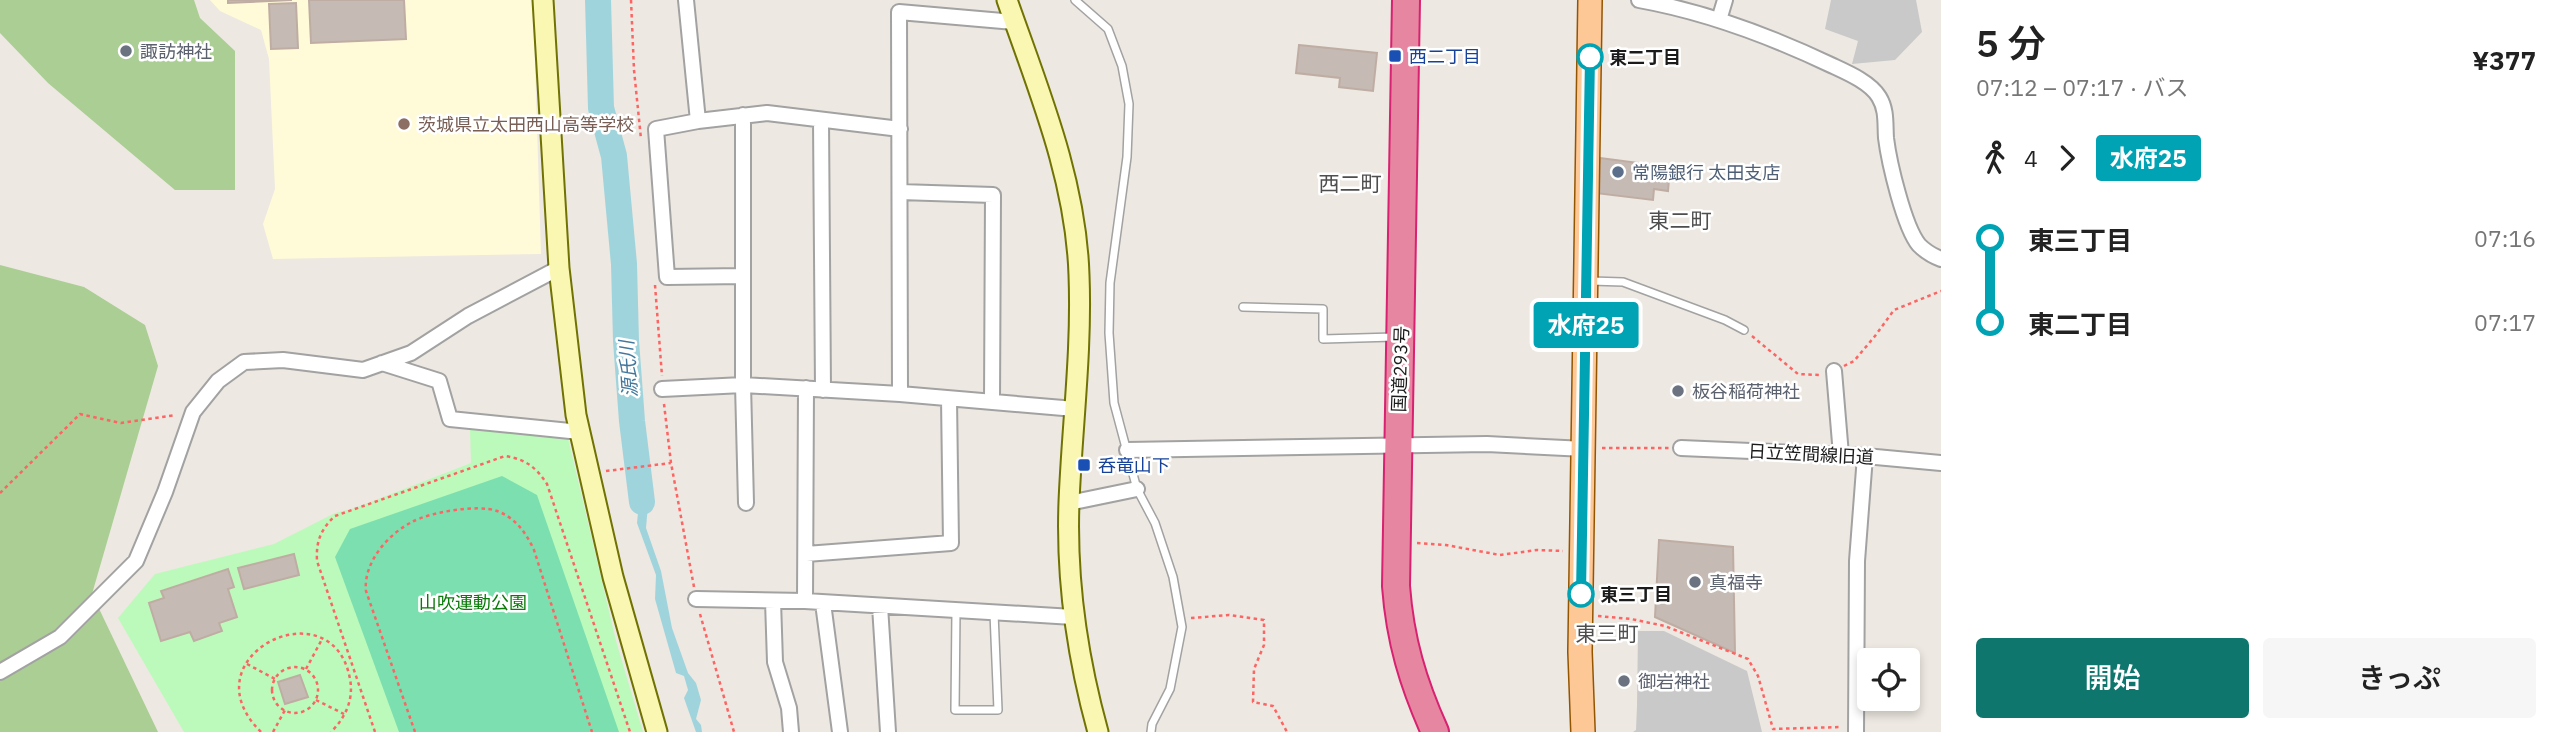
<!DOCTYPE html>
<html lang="ja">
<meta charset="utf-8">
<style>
:root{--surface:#fff;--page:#f6f6f6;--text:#222;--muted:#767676;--accent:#0f766e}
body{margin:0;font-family:"IBM Plex Sans","Noto Sans JP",sans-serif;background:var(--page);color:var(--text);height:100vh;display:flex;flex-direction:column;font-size:26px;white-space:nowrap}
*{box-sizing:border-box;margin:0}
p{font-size:23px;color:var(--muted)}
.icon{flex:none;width:38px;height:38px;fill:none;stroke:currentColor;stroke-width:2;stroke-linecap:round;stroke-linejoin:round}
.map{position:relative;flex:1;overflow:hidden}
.details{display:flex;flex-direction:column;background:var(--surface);width:630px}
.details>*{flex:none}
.badge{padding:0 14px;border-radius:5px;font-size:24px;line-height:46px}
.tools{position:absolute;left:1857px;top:648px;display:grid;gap:14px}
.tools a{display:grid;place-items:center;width:63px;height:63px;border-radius:7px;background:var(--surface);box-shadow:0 4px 10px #0003;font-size:35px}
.map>.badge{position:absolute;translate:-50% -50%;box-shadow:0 0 0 4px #fff}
.legs{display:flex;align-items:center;gap:10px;height:77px;padding:0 35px;font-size:23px}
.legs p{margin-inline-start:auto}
.overview{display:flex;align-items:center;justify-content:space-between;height:119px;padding:0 35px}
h1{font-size:38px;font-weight:600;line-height:52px}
.cta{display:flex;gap:14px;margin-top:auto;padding:14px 35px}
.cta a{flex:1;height:80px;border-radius:7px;background:var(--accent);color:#fff;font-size:28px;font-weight:600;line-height:80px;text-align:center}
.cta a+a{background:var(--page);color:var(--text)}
ul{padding:0 35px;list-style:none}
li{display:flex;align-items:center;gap:24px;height:84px;font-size:26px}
li i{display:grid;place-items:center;width:10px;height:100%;margin:0 9px;background:currentColor}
li i::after{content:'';width:18px;height:18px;margin:-9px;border:5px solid;border-radius:50%;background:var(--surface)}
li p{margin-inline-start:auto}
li:first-child i{background:linear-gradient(#0000 50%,currentColor 0)}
li:last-child i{background:linear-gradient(currentColor 50%,#0000 0)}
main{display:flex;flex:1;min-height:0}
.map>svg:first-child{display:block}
.education{fill:#fffbd8}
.religious{fill:#c9c9c9}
.forest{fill:#aace94}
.park{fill:#bcfabb}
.pitch{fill:#7cdfb0}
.water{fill:#a0d4dc}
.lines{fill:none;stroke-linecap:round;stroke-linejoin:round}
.river{stroke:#a0d4dc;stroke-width:26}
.building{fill:#c5bab4;stroke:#bfada3;stroke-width:2}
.lane-casing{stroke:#a2a2a2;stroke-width:10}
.street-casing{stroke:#a2a2a2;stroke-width:18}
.secondary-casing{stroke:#707203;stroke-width:23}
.primary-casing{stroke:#935500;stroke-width:26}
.highway-casing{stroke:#d82170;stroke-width:30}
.path{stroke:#fc6563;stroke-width:2.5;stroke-dasharray:3.5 3.5;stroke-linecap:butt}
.lane{stroke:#fff;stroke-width:7}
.street{stroke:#fff;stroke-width:14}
.secondary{stroke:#faf7b2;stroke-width:19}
.primary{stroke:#fdc796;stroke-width:23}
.highway{stroke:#e786a1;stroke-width:26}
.line-1-casing{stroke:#fff;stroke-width:16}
.line-1{stroke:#00a3b4;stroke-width:10}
.worship-dot{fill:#6b7280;stroke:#fff;stroke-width:2.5}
.transit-dot{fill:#1a4fb4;stroke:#fff;stroke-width:2.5}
.stop-1-dot{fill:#fff;stroke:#00a3b4;stroke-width:3.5}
.education-dot{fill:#8d6e63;stroke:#fff;stroke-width:2.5}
.service-dot{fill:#5c6f8a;stroke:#fff;stroke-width:2.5}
.labels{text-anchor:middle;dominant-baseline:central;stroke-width:5;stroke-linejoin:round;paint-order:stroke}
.worship-label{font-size:18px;fill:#5b616d;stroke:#fff;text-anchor:start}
.transit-label{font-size:18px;fill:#164399;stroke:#fff;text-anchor:start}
.stop-label{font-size:18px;font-weight:bold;fill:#1b1b1b;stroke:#fff;text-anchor:start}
.education-label{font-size:18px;fill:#785e54;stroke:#fff;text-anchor:start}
.service-label{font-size:18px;fill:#4e5e75;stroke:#fff;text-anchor:start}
.street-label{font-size:18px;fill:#1b1b1b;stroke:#fff}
.park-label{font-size:18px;fill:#0a7a09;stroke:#fff}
.water-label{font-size:19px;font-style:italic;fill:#42789c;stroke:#fff}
.quarter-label{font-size:21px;fill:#4e4e4e;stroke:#fff}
</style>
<main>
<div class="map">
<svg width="1941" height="732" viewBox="0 0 1941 732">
<rect width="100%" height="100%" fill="#ede8e1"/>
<path class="education" d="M 210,0 L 533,0 L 541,254 L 273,259 L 263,224 L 275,189 L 269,59 L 261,30 L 220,11 Z"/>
<path class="religious" d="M 1831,0 L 1916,0 L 1922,32 L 1895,60 L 1852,64 L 1858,41 L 1825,29 Z
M 1638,631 L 1664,631 L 1747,671 L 1762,732 L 1633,732 L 1636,730 L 1637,706 Z"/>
<path class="forest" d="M 0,0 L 194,0 L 200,18 L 235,51 L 235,190 L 175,190 L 48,83 L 0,33 Z
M 0,265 L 84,287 L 145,325 L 158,366 L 92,594 L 158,732 L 0,732 Z"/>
<path class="park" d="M 470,428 L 567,434 L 616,641 L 643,732 L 184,732 L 118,618 L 155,574 L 274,544 L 335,513 L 355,508 L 471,463 Z"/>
<path class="pitch" d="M 502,476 L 537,495 L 619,732 L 399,732 L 335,557 L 350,529 Z"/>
<path class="water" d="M 643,469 L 643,483 L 649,494 L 646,528 L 661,571 L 672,628 L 688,673 L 696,683 L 701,700 L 696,719 L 701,725 L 702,732 L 696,732 L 684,698 L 688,690 L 684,676 L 676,673 L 655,599 L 656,575 L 637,523 L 640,492 L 632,470 Z"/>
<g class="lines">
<path class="river" d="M 598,0 L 601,108 L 614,156 L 624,264 L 626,341 L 632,421 L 642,502"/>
</g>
<path class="building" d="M 228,0 L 292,0 L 228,3 Z
M 309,0 L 404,0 L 406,39 L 311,43 Z
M 296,3 L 298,48 L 271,49 L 269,4 Z
M 1299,45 L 1377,53 L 1373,91 L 1339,87 L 1340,78 L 1296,73 Z
M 1600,158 L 1670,167 L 1668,191 L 1654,189 L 1653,200 L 1595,193 Z
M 1659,540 L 1733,547 L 1735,653 L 1655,617 Z
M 294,554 L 299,575 L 244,589 L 238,568 Z
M 228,569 L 234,587 L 228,589 L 237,617 L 219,623 L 222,631 L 194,641 L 190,632 L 161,641 L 149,603 L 164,598 L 161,591 Z
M 300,675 L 308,697 L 285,704 L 278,682 Z"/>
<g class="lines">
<g class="lane-casing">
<path id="lane" d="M 1075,0 L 1108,29 L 1122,66 L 1129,104 L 1127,157 L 1110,283 L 1109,333 L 1114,403 L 1137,489 L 1155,523 L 1173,577 L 1182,627 L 1170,689 L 1152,724 L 1151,732
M 1591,281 L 1623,282 L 1725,320 L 1744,330
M 1243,307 L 1323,309 L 1323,339 L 1394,337
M 956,611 L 955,710 L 998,710 L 994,613"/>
</g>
<g class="street-casing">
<path id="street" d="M 686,0 L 698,121
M 1639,0 C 1706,12 1770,36 1831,65 C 1846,72 1870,82 1879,97 C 1887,110 1885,124 1886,138 C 1889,162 1904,227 1919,245 C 1925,251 1933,256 1941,259
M 1719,20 L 1725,0
M 743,115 L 743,385 L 746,503
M 821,120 L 823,390
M 900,192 L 993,195 L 992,402
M 743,276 L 667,277 L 656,129 L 698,121 L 767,113 L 900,129
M 382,363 L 439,381 L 450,419 L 580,432
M 1834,371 L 1841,455
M 662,389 L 743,385 L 900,394 L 1075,409
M 900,394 L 899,12 L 1014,22
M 1681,448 L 1865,456 L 1941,463
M 1127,450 L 1487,444 L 1585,449
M 1069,503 L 1137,489
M 806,554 L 951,543 L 949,399
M 696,599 L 805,601 L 1073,617
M 773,601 L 775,662 L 789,708 L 791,732
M 805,601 L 806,388
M 823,603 L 840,732
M 880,606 L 888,732
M 0,672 L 60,637 L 136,561 L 165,492 L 193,412 L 218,381 L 244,362 L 283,360 L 363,370 L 411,353 L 468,316 L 559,268
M 1856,732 L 1857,561 L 1865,456"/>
</g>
<g class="secondary-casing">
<path id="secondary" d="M 543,0 L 559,268 L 576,415 L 613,577 L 657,732
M 1007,0 C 1038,89 1076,179 1079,275 C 1082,351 1072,427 1069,502 C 1066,581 1077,656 1098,732"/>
</g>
<g class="primary-casing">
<path id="primary" d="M 1583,732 L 1580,652 L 1590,0"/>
</g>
<g class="highway-casing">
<path id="highway" d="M 1406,0 L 1396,586 C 1400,640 1413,683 1435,732"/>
</g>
<path class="path" d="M 631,0 L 634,70 L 641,139
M 655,285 L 662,376
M 1752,336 L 1798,374 L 1819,375
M 1844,366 L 1854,361 L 1875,336 L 1894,310 L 1941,291
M 664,404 L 671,463 L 694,587
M 1602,448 L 1669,448
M 606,471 L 671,463
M 0,493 L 80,414 L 121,423 L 176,415
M 1417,543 L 1446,545 L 1500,555 L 1537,550 L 1563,551
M 700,614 L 734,732
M 1598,616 L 1631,619 L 1665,626 L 1748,659 L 1758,676 L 1773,729 L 1842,727
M 1191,618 L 1229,615 L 1264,620 L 1264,645 L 1254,669 L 1253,702 L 1273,706 L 1287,732
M 247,664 L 275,679
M272 690a23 23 0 1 1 46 0a23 23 0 1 1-46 0Z
M 306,669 L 321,641
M 316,700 L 344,714
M 261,732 C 184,656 333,584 350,679 C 354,700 345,718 331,732
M 273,732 L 285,710
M 375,732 L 317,561 C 316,542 320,530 335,516 L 505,456 C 525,459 536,467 547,484 L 630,732
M 415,732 L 366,591 C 363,563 388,534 412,522 C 430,512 478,504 497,511 C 516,518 526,533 534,550 L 592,732"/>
<use href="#lane" class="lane"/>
<use href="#street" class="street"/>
<use href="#secondary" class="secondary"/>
<use href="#primary" class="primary"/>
<use href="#highway" class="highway"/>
</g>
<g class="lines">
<g class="line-1-casing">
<path id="line-1" d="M 1581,594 L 1590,57"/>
</g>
<use href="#line-1" class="line-1"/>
</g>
<g class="worship-dot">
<circle cx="126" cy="51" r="7"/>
<circle cx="1678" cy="391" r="7"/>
<circle cx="1695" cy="582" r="7"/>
<circle cx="1624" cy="681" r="7"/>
</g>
<g class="transit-dot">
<rect x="1388" y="49" width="14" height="14" rx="3.5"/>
<rect x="1077" y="458" width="14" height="14" rx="3.5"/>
</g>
<g class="stop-1-dot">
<circle cx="1590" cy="57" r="12"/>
<circle cx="1581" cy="594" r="12"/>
</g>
<circle class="education-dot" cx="404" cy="124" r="7"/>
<circle class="service-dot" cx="1618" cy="172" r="7"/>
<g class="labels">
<g class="worship-label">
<text x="140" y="51">諏訪神社</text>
<text x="1692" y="391">板谷稲荷神社</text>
<text x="1709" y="582">真福寺</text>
<text x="1638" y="681">御岩神社</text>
</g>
<g class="transit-label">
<text x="1409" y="56">西二丁目</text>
<text x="1098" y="465">呑竜山下</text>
</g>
<g class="stop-label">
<text x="1609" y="57">東二丁目</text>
<text x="1600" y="594">東三丁目</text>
</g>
<g class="education-label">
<text x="418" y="124">茨城県立太田西山高等学校</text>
</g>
<g class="service-label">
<text x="1632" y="172">常陽銀行 太田支店</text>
</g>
<g class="street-label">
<text transform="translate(1400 369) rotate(-88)">国道293号</text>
<text transform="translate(1811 454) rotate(3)">日立笠間線旧道</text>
</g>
<g class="park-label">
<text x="473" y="602">山吹運動公園</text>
</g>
<g class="water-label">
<text transform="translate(628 369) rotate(-94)">源氏川</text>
</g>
<g class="quarter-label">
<text x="1350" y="183">西二町</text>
<text x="1680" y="220">東二町</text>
<text x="1607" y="633">東三町</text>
</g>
</g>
</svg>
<div class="tools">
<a><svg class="icon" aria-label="locate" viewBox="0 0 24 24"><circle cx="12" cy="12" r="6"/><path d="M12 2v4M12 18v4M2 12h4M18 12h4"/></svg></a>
</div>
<b class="badge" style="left:1586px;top:325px;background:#00a3b4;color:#fff">水府25</b>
</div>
<section class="details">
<div class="overview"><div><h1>5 分</h1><p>07:12 – 07:17 · バス</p></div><b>¥377</b></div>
<div class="legs"><svg class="icon" aria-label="walk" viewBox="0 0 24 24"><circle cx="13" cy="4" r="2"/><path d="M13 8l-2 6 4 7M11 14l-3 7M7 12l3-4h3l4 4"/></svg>4<svg class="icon" aria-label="forward" viewBox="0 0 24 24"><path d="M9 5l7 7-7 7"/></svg><b class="badge" style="background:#00a3b4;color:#fff">水府25</b></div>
<ul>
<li><i style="color:#00a3b4"></i><b>東三丁目</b><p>07:16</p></li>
<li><i style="color:#00a3b4"></i><b>東二丁目</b><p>07:17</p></li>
</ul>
<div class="cta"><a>開始</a><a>きっぷ</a></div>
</section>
</main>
